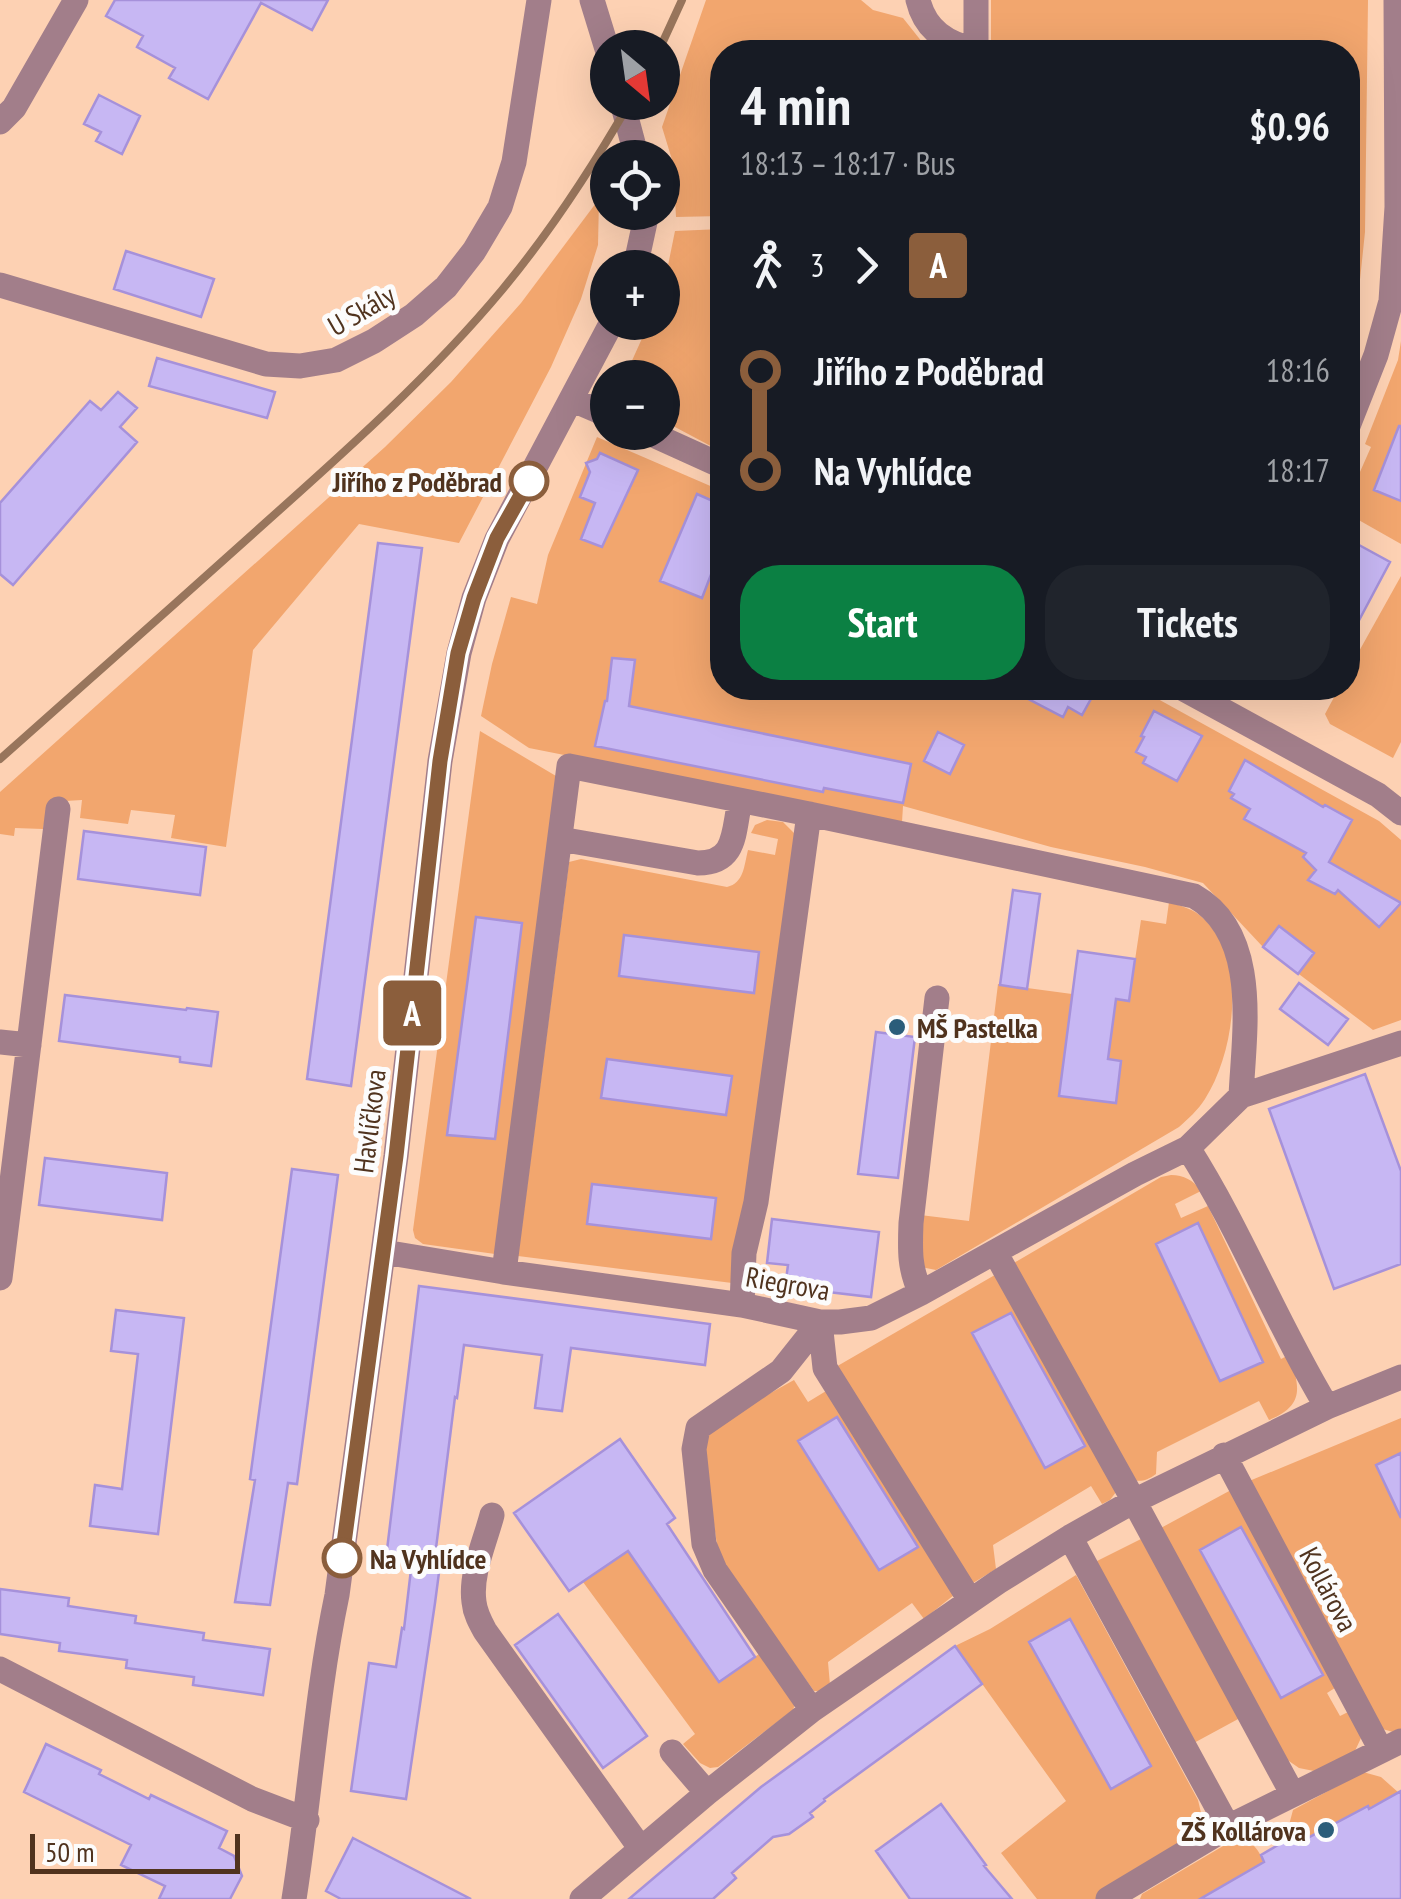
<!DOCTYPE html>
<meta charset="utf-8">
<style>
:root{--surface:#171b24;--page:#20242c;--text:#f1f3f6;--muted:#9ea1a6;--accent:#0b8043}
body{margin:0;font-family:"PT Sans Narrow",sans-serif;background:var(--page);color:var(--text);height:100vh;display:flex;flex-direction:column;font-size:38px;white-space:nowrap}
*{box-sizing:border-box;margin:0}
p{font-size:32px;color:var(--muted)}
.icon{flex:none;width:55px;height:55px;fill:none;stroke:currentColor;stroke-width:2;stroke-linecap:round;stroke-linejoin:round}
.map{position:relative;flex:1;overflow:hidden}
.side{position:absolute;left:710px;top:40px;width:650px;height:660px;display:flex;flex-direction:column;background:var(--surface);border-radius:40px;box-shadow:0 10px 40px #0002}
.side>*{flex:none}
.badge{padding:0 20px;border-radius:8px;font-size:35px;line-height:65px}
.needle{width:65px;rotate:151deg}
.buttons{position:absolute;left:590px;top:30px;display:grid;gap:20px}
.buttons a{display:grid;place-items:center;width:90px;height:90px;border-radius:50%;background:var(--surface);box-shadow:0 10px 40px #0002;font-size:50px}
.scale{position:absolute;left:30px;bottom:25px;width:210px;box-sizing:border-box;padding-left:10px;border:5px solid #50331e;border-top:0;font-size:28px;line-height:35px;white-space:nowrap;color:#50331e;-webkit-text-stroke:8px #fcfcfc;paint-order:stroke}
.map>.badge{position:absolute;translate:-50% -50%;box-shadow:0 0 0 5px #fff}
.legs{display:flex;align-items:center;gap:15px;height:110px;padding:0 30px;font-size:32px}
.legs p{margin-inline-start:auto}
.summary{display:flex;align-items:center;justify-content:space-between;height:170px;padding:0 30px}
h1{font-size:55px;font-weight:700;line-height:75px}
.button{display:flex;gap:20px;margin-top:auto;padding:20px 30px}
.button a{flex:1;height:115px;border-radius:40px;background:var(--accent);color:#fff;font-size:40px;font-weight:700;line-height:115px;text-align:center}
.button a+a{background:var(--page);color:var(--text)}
ul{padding:0 30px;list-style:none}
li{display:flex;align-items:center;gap:35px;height:100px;font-size:38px}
li i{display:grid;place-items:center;width:15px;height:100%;margin:0 12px;background:currentColor}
li i::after{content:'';width:25px;height:25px;margin:-12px;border:8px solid;border-radius:50%;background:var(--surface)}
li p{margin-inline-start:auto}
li:first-child i{background:linear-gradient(#0000 50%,currentColor 0)}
li:last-child i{background:linear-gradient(currentColor 50%,#0000 0)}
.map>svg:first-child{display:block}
.green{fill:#f2a66e}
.building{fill:#c7b7f3;stroke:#a691da;stroke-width:2.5}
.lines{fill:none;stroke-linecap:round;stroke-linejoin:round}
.minor{stroke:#a27e8a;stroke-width:25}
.rail{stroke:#98755c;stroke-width:8}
.line-1-casing{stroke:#fff;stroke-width:22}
.line-1{stroke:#8b5e3c;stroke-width:15}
.stop-1-dot{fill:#fff;stroke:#8b5e3c;stroke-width:5}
.poi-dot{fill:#2b5d7a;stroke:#fcfcfc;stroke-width:4}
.labels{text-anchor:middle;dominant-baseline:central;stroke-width:10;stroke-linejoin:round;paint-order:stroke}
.street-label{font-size:28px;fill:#50331e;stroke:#fcfcfc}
.stop-label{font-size:28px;font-weight:bold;fill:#50331e;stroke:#fcfcfc;text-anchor:end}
.poi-label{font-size:28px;font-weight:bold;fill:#50331e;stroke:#fcfcfc;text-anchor:start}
</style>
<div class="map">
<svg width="1401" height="1899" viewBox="0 0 1401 1899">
<rect width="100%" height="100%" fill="#fdd1b3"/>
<path class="green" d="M 706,0 L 861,0 L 873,10 L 903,18 L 930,52 L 722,52 L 722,216 L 676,217 L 673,163 L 662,127 Z
M 991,0 L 1368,0 L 1365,232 L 1356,318 L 1348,350 L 1348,52 L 991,52 Z
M 599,199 L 598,245 L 581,299 L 551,367 L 459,543 L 359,524 L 253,650 L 226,847 L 171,838 L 175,815 L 131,810 L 128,824 L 80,818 L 82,800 L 48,802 L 43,829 L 15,828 L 14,836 L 0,834 L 0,792 L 385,447 L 451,382 L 521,303 Z
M 722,229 L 722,452 L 675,427 L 663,416 L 662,378 L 631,377 L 630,365 L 649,323 L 662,322 L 663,290 L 675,231 Z
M 1401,341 L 1401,544 L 1348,514 L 1348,499 L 1371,447 L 1365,444 L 1398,360 Z
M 597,437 L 722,491 L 722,688 L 1138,688 L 1379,821 L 1401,840 L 1401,1020 L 1373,1030 L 1263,947 L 1203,883 L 1145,867 L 1051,847 L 903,806 L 902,822 L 529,748 L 481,716 L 492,664 L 511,597 L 537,604 L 548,555 Z
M 1401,576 L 1401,742 L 1393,758 L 1330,724 L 1325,714 L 1339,688 L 1348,688 L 1348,671 Z
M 480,731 L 556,776 L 495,1254 L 423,1244 L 415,1238 L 413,1230 Z
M 767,820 L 783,822 L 795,834 L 740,1284 L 518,1256 L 569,862 L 581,859 L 727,887 C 744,883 744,866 748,850 L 775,855 L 778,839 L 751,833 L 755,825 Z
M 1169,902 C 1181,906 1194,909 1203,918 C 1248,960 1235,1052 1205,1099 C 1198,1110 1188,1119 1179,1127 L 936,1270 L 911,1265 L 912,1214 L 969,1221 L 998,984 L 1072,994 L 1059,1096 L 1115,1103 L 1121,1061 L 1108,1059 L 1116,999 L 1129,1000 L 1141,920 L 1166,924 Z
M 1171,1175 C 1184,1175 1193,1180 1201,1191 L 1175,1204 L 1181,1218 L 1208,1206 L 1281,1359 L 1289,1355 C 1300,1387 1305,1405 1269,1420 L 1259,1401 L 1157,1452 L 1156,1474 C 1145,1482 1140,1482 1127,1479 L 1012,1264 L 1161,1177 Z
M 1000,1272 L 1116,1492 L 1110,1500 L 1102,1504 L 1091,1486 L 993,1545 L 996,1569 L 973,1583 L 834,1368 Z
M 794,1380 L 808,1402 L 831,1388 L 954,1595 L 924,1619 L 912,1603 L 828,1662 L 830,1685 L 821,1691 L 814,1691 L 719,1558 L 702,1444 L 716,1423 Z
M 1401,1418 L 1401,1731 L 1393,1732 L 1379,1728 L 1242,1484 Z
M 1231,1490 L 1338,1686 L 1327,1693 L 1340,1716 L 1352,1710 L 1361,1738 L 1354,1753 L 1314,1771 L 1299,1768 L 1286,1759 L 1159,1529 Z
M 1141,1539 L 1240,1718 L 1192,1744 L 1093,1563 Z
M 628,1551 L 719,1681 L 765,1650 L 796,1701 L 793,1710 L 718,1767 L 710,1768 L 700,1763 L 683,1744 L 695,1734 L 583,1582 Z
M 1076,1575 L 1198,1800 L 1202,1817 L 1194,1835 L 1097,1899 L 1037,1899 L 1001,1853 L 1066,1801 L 955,1646 L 990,1629 Z
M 1363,1772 L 1381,1777 L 1399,1793 L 1298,1843 L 1289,1825 L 1293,1810 Z
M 1235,1839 C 1252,1840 1257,1847 1264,1862 L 1201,1899 L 1140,1899 L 1142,1894 Z"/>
<path class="building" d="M 115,0 L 328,0 L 312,30 L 261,3 L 208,99 L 169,78 L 175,68 L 137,47 L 143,36 L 106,16 Z
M 99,95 L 140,116 L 122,154 L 96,141 L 101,132 L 84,124 Z
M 126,251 L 214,279 L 201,317 L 114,289 Z
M 157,358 L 275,392 L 267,418 L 149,386 Z
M 118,392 L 137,408 L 120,427 L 137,442 L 13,585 L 0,574 L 0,503 L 90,401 L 101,410 Z
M 1399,426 L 1401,426 L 1401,501 L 1374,490 Z
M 600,453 L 638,470 L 602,547 L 581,539 L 595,503 L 580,497 L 590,472 L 586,463 L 597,459 Z
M 697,494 L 722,505 L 722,546 L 702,598 L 660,581 Z
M 1348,539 L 1390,562 L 1348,641 Z
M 378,543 L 422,548 L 351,1086 L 307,1079 Z
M 612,658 L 635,660 L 629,706 L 911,764 L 903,803 L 824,788 L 823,792 L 595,746 L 605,701 L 607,701 Z
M 1007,688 L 1097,688 L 1082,715 L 1068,707 L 1063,717 Z
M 1154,711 L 1202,736 L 1177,781 L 1143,763 L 1146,757 L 1136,752 L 1144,737 L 1141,736 Z
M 938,732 L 964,745 L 950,774 L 924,761 Z
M 1245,760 L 1323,807 L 1325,805 L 1352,820 L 1329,862 L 1401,903 L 1379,927 L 1338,890 L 1335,894 L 1308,880 L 1316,870 L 1303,857 L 1306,853 L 1244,819 L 1250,809 L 1231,798 L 1234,794 L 1229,791 Z
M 84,831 L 206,847 L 200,895 L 78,879 Z
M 1013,890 L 1040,894 L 1027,989 L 1000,985 Z
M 476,917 L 522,923 L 495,1139 L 447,1135 Z
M 1279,926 L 1314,953 L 1298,974 L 1263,947 Z
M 624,935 L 759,952 L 754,993 L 619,976 Z
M 1078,951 L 1135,959 L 1129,1001 L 1116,999 L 1108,1059 L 1121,1061 L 1116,1103 L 1059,1096 Z
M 1299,983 L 1348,1019 L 1328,1045 L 1280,1009 Z
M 65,995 L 186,1010 L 187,1008 L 218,1012 L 211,1066 L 180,1062 L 180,1057 L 59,1041 Z
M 876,1032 L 915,1037 L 898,1178 L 858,1174 Z
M 607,1059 L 732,1076 L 726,1115 L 601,1098 Z
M 1365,1074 L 1401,1171 L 1401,1264 L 1334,1289 L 1269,1109 Z
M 45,1158 L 167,1173 L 162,1220 L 39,1205 Z
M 292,1169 L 338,1175 L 297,1484 L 288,1483 L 270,1605 L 235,1602 L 255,1480 L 250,1479 Z
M 592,1184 L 716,1198 L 711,1239 L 587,1224 Z
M 772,1219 L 879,1232 L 871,1297 L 785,1287 L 788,1265 L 767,1263 Z
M 1198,1223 L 1263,1362 L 1220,1381 L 1156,1244 Z
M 419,1286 L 710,1324 L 705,1365 L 571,1348 L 562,1411 L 535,1408 L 542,1355 L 464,1345 L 457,1398 L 455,1397 L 434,1564 L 440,1565 L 435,1603 L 406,1799 L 351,1791 L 369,1663 L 396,1667 L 402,1628 L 404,1629 L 412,1561 L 386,1558 Z
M 116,1310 L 184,1318 L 158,1534 L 90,1526 L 95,1485 L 122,1489 L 138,1354 L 111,1351 Z
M 1011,1313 L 1085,1446 L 1045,1468 L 972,1333 Z
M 837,1417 L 918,1547 L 879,1570 L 798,1441 Z
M 620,1439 L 675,1518 L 667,1524 L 755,1657 L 719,1682 L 628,1551 L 569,1591 L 514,1513 Z
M 1401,1453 L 1401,1518 L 1376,1465 Z
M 1241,1527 L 1323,1675 L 1281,1698 L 1200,1550 Z
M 0,1589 L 69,1598 L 68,1606 L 136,1616 L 135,1623 L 204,1633 L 203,1640 L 270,1649 L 263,1695 L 193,1685 L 194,1677 L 126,1668 L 127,1660 L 59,1651 L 60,1643 L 0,1634 Z
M 558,1614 L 647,1736 L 603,1768 L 515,1645 Z
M 1070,1619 L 1151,1766 L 1111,1789 L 1029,1642 Z
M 955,1646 L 982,1684 L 824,1799 L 825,1801 L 810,1813 L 813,1817 L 789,1834 L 773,1837 L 732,1873 L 736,1878 L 713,1899 L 629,1899 L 761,1787 Z
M 46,1744 L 101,1770 L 99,1774 L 149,1799 L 151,1795 L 227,1831 L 219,1848 L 234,1856 L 242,1876 L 230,1899 L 159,1899 L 165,1886 L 121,1865 L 131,1845 L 24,1792 Z
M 1401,1791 L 1401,1899 L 1200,1899 L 1264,1862 L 1261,1855 L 1278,1845 L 1294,1837 L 1298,1843 L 1368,1806 L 1369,1809 Z
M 941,1804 L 986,1865 L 984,1866 L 1012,1899 L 910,1899 L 876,1851 Z
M 353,1838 L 382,1853 L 471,1899 L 341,1899 L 326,1891 Z"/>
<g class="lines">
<path class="minor" d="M 592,0 L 608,52
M 918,0 C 925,30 947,44 976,50
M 976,0 L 976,52
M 622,102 L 637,158
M 0,122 L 14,108 L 76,0
M 635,268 L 645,222 L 644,212
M 0,285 L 266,364 L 300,366 L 336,360 L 374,341 L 414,315 L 446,287 L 474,251 L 500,207 L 514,162 L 539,0
M 573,400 L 608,415
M 1348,426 L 1376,355 L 1391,301 L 1397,207 L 1396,0
M 647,432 L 722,466
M 1182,688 L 1378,795 L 1401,813
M 560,839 L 698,863 C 737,863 733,832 740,801
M 0,1042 L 29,1045
M 1188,1148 C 1241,1231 1276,1323 1327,1407
M 384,1252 L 504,1272 L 742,1305 L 820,1322 L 840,1322 L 871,1318 L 921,1293 L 1135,1174 L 1188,1148 L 1241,1096 L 1401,1043
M 995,1252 L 1134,1501 L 1292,1793
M 504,1272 L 569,766 L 809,814 L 1194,896 C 1261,934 1244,1032 1241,1096
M 0,1278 L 58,809
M 921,1293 C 909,1269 910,1249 911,1223 L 937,998
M 742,1305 L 744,1253 L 756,1202 L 809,814
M 820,1322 L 825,1368 L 970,1600
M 1224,1455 L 1381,1750
M 492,1515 C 485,1542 470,1574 474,1602 C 475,1613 480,1622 485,1631 L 641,1849
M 1070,1537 L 1228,1827
M 0,1669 L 252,1799 L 307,1820
M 812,1710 L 715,1570 L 704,1544 L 694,1449 L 698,1428 L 781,1371 L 820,1322
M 672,1752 L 707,1793
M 294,1899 C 310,1798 316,1695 337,1595 L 396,1156 L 440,761 L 459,653 L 474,598 L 497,539 L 612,322
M 582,1899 L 707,1793 L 812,1710 L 998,1582 L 1070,1537 L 1134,1501 L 1327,1407 L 1401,1377
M 1108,1899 L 1228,1827 L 1401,1741"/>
<path class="rail" d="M 660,48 L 682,0
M 0,759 C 88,681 177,602 265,523 C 348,449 431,375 502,290 C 551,231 592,168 630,102"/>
</g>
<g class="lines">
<g class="line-1-casing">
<path id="line-1" d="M 342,1558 L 396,1156 L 440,761 L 458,653 L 474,598 L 497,538 L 529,481"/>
</g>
<use href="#line-1" class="line-1"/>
</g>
<g class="stop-1-dot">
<circle cx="529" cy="481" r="18"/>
<circle cx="342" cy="1558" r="18"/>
</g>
<g class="poi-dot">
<circle cx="897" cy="1027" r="10"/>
<circle cx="1326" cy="1830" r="10"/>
</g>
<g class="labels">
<g class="street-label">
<text transform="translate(361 310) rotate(-30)">U Skály</text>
<text transform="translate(369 1121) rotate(-83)">Havlíčkova</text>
<text transform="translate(788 1283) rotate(10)">Riegrova</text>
<text transform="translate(1329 1589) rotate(62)">Kollárova</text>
</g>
<g class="stop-label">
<text x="502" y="481">Jiřího z Poděbrad</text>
<text x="370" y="1558" text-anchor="start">Na Vyhlídce</text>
</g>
<g class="poi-label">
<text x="917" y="1027">MŠ Pastelka</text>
<text x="1306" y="1830" text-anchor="end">ZŠ Kollárova</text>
</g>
</g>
</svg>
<div class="buttons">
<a><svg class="needle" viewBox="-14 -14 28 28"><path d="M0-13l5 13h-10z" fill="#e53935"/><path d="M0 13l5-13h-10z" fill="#9ea1a6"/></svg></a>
<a><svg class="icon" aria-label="locate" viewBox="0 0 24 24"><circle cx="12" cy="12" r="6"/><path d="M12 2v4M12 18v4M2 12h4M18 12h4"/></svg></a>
<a>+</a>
<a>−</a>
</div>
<div class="scale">50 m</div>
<b class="badge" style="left:412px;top:1013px;background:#8b5e3c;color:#fff">A</b>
<section class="side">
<div class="summary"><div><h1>4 min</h1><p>18:13 – 18:17 · Bus</p></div><b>$0.96</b></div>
<div class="legs"><svg class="icon" aria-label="walk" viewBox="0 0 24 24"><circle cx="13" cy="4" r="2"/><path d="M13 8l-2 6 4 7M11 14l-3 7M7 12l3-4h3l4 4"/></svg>3<svg class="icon" aria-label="forward" viewBox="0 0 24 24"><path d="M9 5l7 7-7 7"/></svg><b class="badge" style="background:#8b5e3c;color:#fff">A</b></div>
<ul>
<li><i style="color:#8b5e3c"></i><b>Jiřího z Poděbrad</b><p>18:16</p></li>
<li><i style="color:#8b5e3c"></i><b>Na Vyhlídce</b><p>18:17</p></li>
</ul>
<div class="button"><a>Start</a><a>Tickets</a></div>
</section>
</div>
